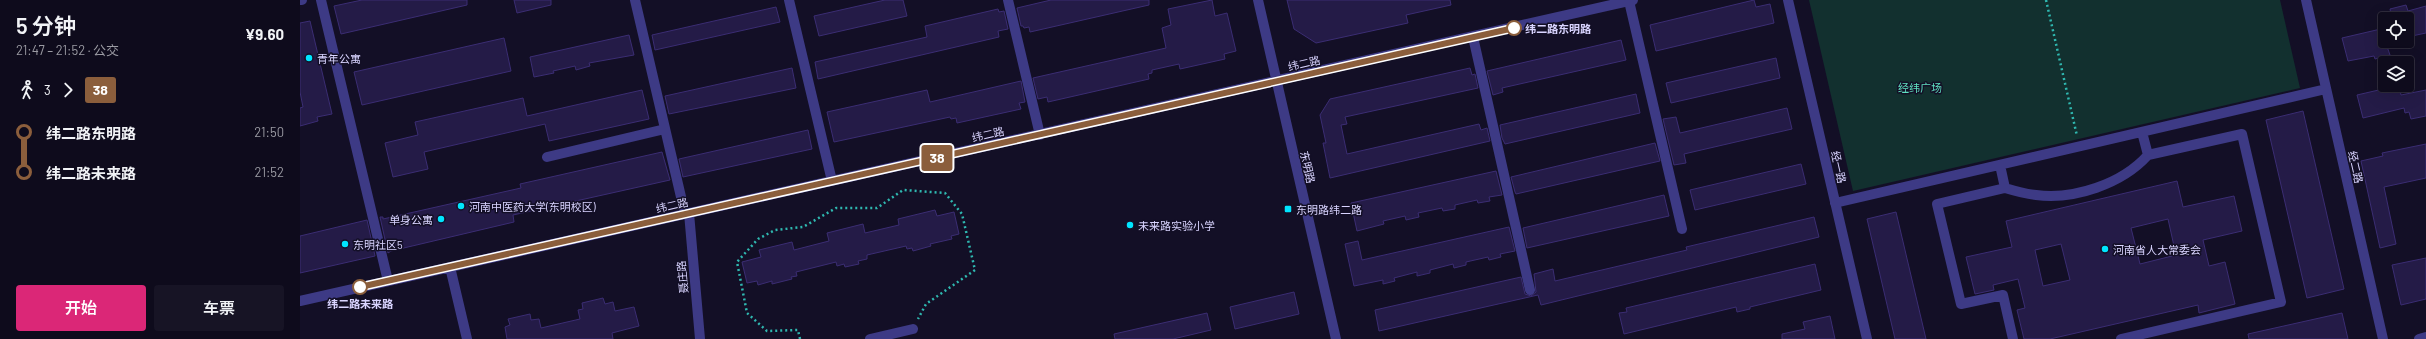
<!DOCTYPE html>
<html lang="zh">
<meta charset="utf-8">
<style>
:root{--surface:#0e0b1c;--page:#171425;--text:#f1f3f6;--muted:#9b9ba3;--line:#2e2b3b;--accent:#db2777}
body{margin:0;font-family:Barlow,"Noto Sans SC",sans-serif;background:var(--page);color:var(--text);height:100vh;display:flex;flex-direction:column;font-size:15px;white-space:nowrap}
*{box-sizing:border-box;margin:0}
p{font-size:13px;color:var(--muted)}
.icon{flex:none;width:22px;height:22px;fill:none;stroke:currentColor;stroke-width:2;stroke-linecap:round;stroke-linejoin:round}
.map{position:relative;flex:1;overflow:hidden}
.side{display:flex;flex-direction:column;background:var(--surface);width:300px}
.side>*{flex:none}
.badge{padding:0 8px;border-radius:3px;font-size:14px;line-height:26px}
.tools{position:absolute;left:2078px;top:12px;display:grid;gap:8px}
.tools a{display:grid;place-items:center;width:36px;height:36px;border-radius:4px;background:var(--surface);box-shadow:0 4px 16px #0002,0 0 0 1px var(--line);font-size:20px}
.map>.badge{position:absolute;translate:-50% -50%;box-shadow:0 0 0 2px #fff}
.legs{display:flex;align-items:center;gap:6px;height:44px;padding:0 16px;font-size:13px}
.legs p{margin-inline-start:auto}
.headline{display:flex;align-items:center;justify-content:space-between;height:68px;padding:0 16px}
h1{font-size:22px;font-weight:600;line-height:30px}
.primary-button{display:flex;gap:8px;margin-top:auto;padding:8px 16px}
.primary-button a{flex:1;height:46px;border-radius:4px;background:var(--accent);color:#fff;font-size:16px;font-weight:600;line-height:46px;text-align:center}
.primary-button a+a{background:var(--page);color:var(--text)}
ul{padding:0 16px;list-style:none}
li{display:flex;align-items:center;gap:14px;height:40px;font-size:15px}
li i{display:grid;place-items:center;width:6px;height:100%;margin:0 5px;background:currentColor}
li i::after{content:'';width:10px;height:10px;margin:-5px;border:3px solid;border-radius:50%;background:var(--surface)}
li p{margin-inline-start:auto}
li:first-child i{background:linear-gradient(#0000 50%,currentColor 0)}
li:last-child i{background:linear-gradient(currentColor 50%,#0000 0)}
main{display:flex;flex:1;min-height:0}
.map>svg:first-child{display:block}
.green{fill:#12302f}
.building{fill:#241b47;stroke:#3b2d73;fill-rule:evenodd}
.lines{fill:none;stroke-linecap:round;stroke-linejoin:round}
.path{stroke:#2fb8b0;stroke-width:2.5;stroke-dasharray:2 3;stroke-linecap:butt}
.minor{stroke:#3d3a85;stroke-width:10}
.line-1-casing{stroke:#fff;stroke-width:9}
.line-1{stroke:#8b5e3c;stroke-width:6}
.stop-1-dot{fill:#fff;stroke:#8b5e3c;stroke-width:2}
.poi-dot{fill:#00e5ff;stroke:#130f26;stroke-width:1.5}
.labels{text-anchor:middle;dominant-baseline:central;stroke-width:3;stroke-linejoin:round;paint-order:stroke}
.stop-label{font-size:11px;font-weight:bold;fill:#d9d4ff;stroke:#130f26;text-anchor:start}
.poi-label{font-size:11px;fill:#d9d4ff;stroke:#130f26;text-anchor:start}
.street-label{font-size:11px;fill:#d9d4ff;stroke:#130f26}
.park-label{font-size:11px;fill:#5fe0c0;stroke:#130f26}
</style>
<main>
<section class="side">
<div class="headline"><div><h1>5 分钟</h1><p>21:47 – 21:52 · 公交</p></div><b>¥9.60</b></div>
<div class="legs"><svg class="icon" aria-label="walk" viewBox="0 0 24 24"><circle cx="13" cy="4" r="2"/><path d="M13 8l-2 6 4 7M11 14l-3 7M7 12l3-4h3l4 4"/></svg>3<svg class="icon" aria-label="forward" viewBox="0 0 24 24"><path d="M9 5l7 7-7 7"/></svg><b class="badge" style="background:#8b5e3c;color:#fff">38</b></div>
<ul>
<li><i style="color:#8b5e3c"></i><b>纬二路东明路</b><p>21:50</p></li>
<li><i style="color:#8b5e3c"></i><b>纬二路未来路</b><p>21:52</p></li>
</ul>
<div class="primary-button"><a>开始</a><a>车票</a></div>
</section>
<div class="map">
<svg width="2126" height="339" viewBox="0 0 2126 339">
<rect width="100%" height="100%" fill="#130f26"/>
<path class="green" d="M 1509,0 L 1980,0 L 2000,88 L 1553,191 Z"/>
<path class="building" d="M 62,0 L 167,0 L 167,5 L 41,34 L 34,6 Z
M 214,0 L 251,0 L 251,5 L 217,13 Z
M 585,0 L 603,0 L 607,16 L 519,36 L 514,16 Z
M 751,0 L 849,0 L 849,5 L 730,32 L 729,27 L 724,28 L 723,26 L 721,26 L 717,8 Z
M 912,0 L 915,16 L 927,13 L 936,51 L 924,54 L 925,59 L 880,69 L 879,64 L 852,70 L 852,73 L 848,74 L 849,79 L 748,102 L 747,97 L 738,99 L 733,78 L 866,48 L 862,28 L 871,25 L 868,9 Z
M 987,0 L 1150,0 L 1151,5 L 1106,15 L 1108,23 L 1016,43 L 994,29 Z
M 1454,0 L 1456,7 L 1470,4 L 1474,23 L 1356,51 L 1350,25 Z
M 2106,5 L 2108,11 L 2126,6 L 2126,33 L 2107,37 L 2107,19 L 2092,19 L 2090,9 Z
M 476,7 L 480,22 L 355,50 L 352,35 Z
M 698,9 L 699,12 L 704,11 L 708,29 L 698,31 L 699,37 L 518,79 L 515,62 L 627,37 L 625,26 Z
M 10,21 L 32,114 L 17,117 L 18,121 L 0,126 L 0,108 L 3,107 L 0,92 L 0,23 Z
M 2085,28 L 2085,41 L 2090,55 L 2075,59 L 2074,56 L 2048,61 L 2042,38 Z
M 329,35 L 334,55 L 289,63 L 290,66 L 276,70 L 275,66 L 253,71 L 254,73 L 234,77 L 230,57 Z
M 204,38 L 211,71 L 62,105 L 54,72 Z
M 1321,40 L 1326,60 L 1202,88 L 1203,92 L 1193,95 L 1187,71 Z
M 1476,58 L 1480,78 L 1371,103 L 1366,83 Z
M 492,68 L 496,88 L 369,114 L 365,96 Z
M 1170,68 L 1172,75 L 1175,74 L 1178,88 L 1045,117 L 1047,124 L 1041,125 L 1047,154 L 1179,124 L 1181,130 L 1187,128 L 1190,141 L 1030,178 L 1023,143 L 1026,143 L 1020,115 L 1030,99 Z
M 721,81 L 725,102 L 719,103 L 721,109 L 657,123 L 656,118 L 651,119 L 650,117 L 534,142 L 527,112 L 627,90 L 630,102 Z
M 2082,85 L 2099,85 L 2101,95 L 2126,90 L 2126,116 L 2111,119 L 2109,112 L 2105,113 L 2104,108 L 2063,118 L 2057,95 L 2083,89 Z
M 342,90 L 349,119 L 249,141 L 245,124 L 124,152 L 128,169 L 93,177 L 85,143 L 118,135 L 115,122 L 223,98 L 227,116 Z
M 1336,94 L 1340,113 L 1205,144 L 1202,138 L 1200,125 Z
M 1487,108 L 1492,129 L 1384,154 L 1386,163 L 1374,165 L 1363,119 L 1376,117 L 1380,133 Z
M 2003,111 L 2044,289 L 2007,298 L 1966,120 Z
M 508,130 L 512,149 L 383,177 L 379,159 Z
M 1355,143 L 1360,161 L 1216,194 L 1215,192 L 1211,177 Z
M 2126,144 L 2126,178 L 2084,187 L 2096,244 L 2080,248 L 2061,161 L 2083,156 L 2082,153 Z
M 362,152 L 370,180 L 213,215 L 214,222 L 91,251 L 88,253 L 80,217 L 83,217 L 83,219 L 221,188 L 220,184 Z
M 1501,164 L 1506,184 L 1395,210 L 1390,190 Z
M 1196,171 L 1202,195 L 1189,197 L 1190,201 L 1178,203 L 1177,200 L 1155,205 L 1155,209 L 1143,211 L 1142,208 L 1118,213 L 1119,217 L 1106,220 L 1105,216 L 1083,221 L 1084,224 L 1057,231 L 1051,203 Z
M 1877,181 L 1883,207 L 1934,196 L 1942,231 L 1903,240 L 1909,266 L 1925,262 L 1935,304 L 1899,313 L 1898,305 L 1750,339 L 1724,339 L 1717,310 L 1725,308 L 1718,279 L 1693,285 L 1694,290 L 1675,294 L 1666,257 L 1712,247 L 1706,221 ZM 1868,219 L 1876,255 L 1840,264 L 1831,228 ZM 1761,244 L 1770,280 L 1743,286 L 1735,250 Z
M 1364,195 L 1369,216 L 1227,248 L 1223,228 Z
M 635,210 L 637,216 L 654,212 L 659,234 L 651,236 L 652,239 L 630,244 L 631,246 L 613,251 L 612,248 L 607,249 L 606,246 L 567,255 L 567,259 L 558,261 L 559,264 L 545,267 L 544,264 L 537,266 L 536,262 L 496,272 L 497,276 L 491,277 L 492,279 L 472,284 L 472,281 L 458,285 L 457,281 L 447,283 L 442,262 L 461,257 L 459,250 L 492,242 L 494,250 L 529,241 L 527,233 L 563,224 L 565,233 L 599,225 L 598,219 Z
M 1596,212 L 1626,339 L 1595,339 L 1567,219 Z
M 1514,217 L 1519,237 L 1241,305 L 1238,295 L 1079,331 L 1075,310 L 1221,277 L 1225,294 L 1231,296 L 1236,292 L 1234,274 L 1253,269 L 1255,281 L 1387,250 L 1386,247 Z
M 67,220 L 75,256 L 0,273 L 0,236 Z
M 1209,227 L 1215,251 L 1200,254 L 1201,257 L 1189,260 L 1188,257 L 1166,262 L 1166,265 L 1154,268 L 1153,264 L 1130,270 L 1130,273 L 1117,276 L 1117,272 L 1094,278 L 1095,281 L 1083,284 L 1083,280 L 1054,286 L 1045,244 L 1058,241 L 1062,260 Z
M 2126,258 L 2126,299 L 2101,305 L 2092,265 Z
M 1515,264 L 1521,290 L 1450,307 L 1450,309 L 1437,312 L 1436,307 L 1324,334 L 1319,313 L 1327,312 L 1326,308 Z
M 994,292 L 999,314 L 935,329 L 930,307 Z
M 303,298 L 305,304 L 313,302 L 315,311 L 334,307 L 339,326 L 312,333 L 313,339 L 207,339 L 205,327 L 210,325 L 208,319 L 230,314 L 231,320 L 239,319 L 241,328 L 280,319 L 278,310 L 283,309 L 282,303 Z
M 907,313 L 911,330 L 873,339 L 815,339 L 814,334 Z
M 2042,313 L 2048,339 L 1949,339 L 1948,334 Z
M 1530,316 L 1535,339 L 1482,339 L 1482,334 L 1505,329 L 1503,322 Z"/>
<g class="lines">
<path class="path" d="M 1746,0 L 1777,136
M 500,339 L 498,330 L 467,331 L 447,313 L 437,262 L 458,239 L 475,230 L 503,227 L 536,208 L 577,208 L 603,190 L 645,193 L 662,214 L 675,270 L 626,304 L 618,319"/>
<path class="minor" d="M 0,0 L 2,0
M 21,0 L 88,281
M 335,0 L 385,214
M 489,0 L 532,181
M 708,0 L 740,135
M 958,0 L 1036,339
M 1488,0 L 1567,339
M 2006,0 L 2083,339
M 1329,1 L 1382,229
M 1173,37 L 1230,290
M 247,157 L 365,129
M 1700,165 L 1705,188 L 1637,204 L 1661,304 L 1703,295 L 1713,339
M 1705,188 C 1715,191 1725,194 1736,195 C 1774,200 1822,184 1848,155
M 1535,203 L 2026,89
M 389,213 L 400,339
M 150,267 L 167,339
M 0,301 L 1333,0
M 570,339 L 613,329
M 1821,339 L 1981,302 L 1942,134 L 1848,155 L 1842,132
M 2119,339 L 2126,337"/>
</g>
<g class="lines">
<g class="line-1-casing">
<path id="line-1" d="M 60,287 L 1214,28"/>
</g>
<use href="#line-1" class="line-1"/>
</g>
<g class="stop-1-dot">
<circle cx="1214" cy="28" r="7"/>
<circle cx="60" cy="287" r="7"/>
</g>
<g class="poi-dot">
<circle cx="9" cy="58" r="4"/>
<circle cx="161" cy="206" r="4"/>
<rect x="984" y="205" width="8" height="8" rx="2"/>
<circle cx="141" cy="219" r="4"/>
<circle cx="830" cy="225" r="4"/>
<circle cx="45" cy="244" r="4"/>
<circle cx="1805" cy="249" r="4"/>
</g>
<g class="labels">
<g class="stop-label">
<text x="1225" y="28">纬二路东明路</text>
<text x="60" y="303" text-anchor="middle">纬二路未来路</text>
</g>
<g class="poi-label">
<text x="17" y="58">青年公寓</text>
<text x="169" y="206">河南中医药大学(东明校区)</text>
<text x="996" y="209">东明路纬二路</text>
<text x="133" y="219" text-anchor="end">单身公寓</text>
<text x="838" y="225">未来路实验小学</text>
<text x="53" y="244">东明社区5</text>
<text x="1813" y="249">河南省人大常委会</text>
</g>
<g class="street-label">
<text transform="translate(1004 63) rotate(-13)">纬二路</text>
<text transform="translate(688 134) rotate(-13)">纬二路</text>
<text transform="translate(1008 167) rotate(77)">东明路</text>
<text transform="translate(1539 167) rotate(77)">经一路</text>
<text transform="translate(2056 167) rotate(77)">经二路</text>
<text transform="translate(372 205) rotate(-13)">纬二路</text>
<text transform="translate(382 277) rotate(-95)">聂庄路</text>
</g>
<g class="park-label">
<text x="1620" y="87">经纬广场</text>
</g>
</g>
</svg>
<div class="tools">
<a><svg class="icon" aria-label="locate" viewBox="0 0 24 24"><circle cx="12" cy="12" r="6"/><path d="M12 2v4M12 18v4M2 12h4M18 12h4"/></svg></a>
<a><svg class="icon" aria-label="layers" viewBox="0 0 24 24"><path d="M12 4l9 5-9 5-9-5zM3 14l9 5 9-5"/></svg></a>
</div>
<b class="badge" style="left:637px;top:158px;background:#8b5e3c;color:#fff">38</b>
</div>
</main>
